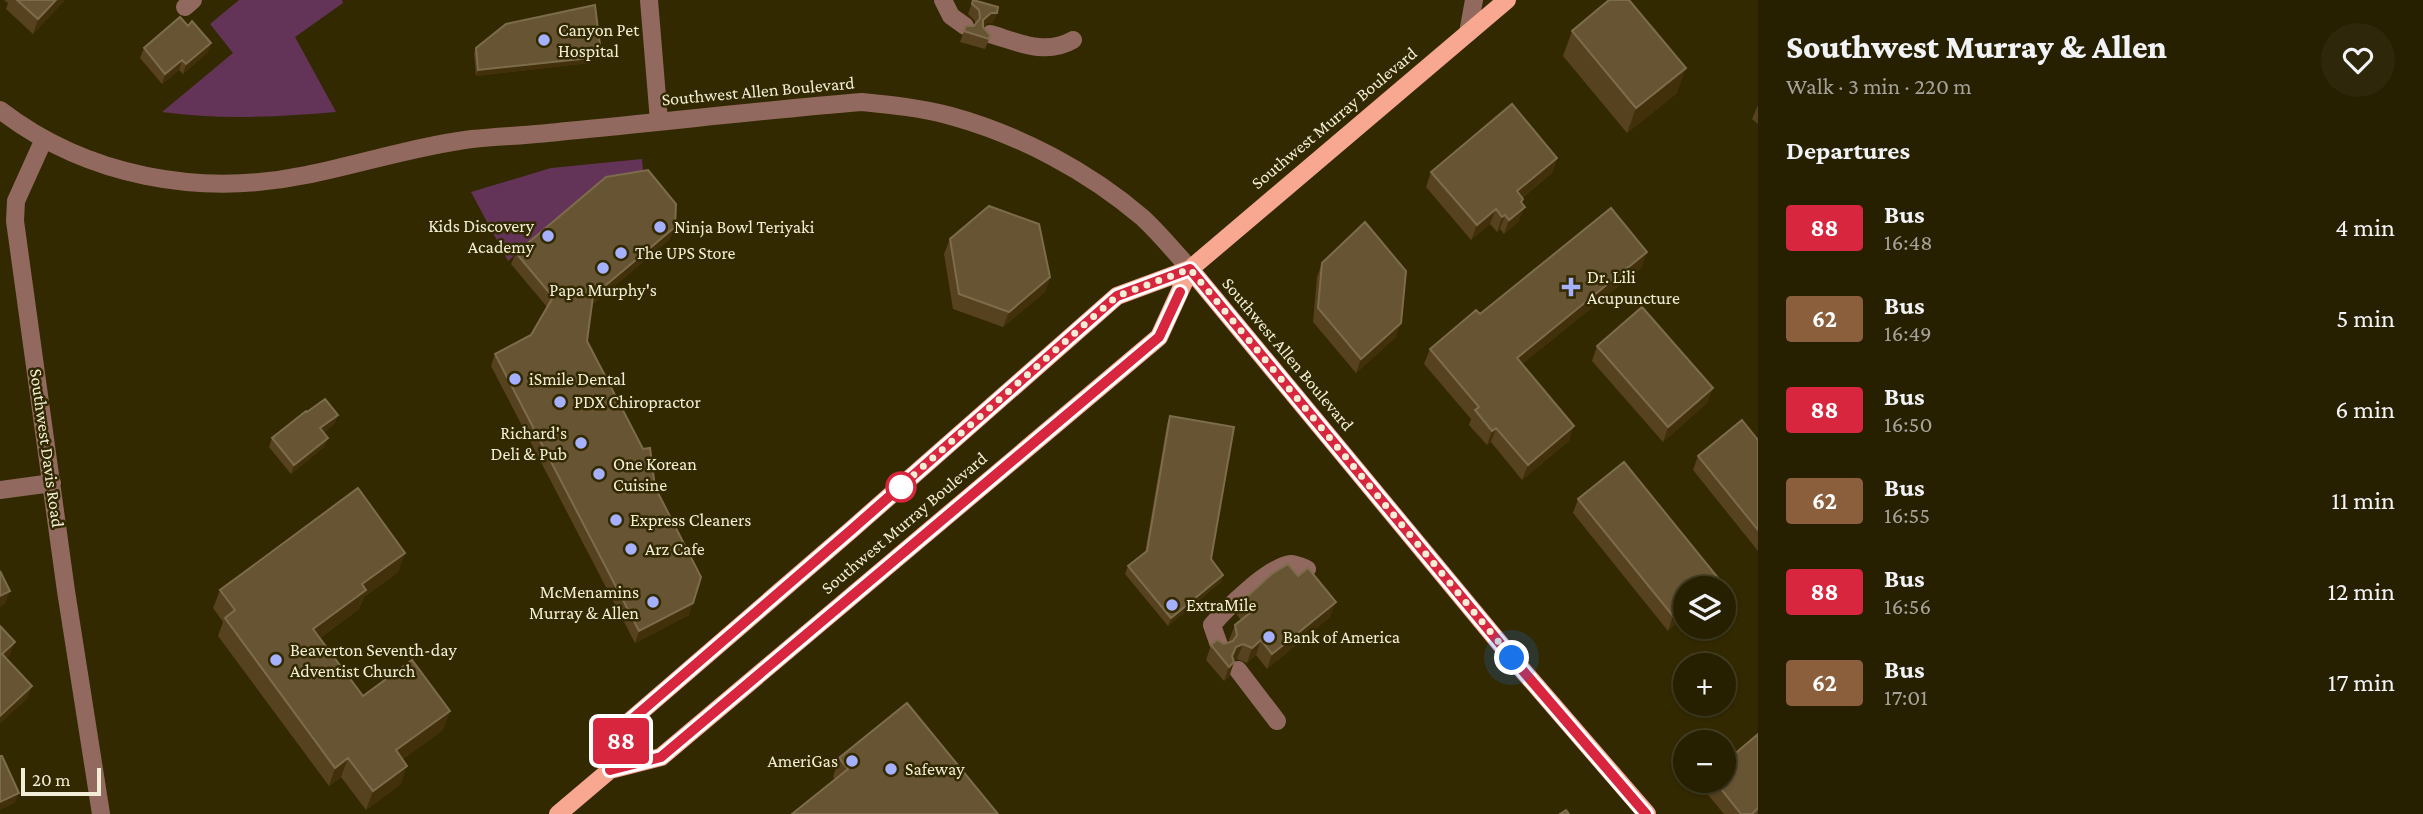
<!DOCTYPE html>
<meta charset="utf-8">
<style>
:root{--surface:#261f00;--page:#2e270a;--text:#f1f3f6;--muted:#a4a299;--line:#423d22}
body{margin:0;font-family:"Crimson Pro",serif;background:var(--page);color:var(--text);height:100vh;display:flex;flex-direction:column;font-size:26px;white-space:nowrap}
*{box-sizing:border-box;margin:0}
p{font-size:23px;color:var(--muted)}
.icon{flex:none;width:38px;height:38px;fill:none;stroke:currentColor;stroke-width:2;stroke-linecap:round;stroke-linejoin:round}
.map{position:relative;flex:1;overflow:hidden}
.sheet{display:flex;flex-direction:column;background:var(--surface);width:665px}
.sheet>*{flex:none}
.badge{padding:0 14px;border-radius:5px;font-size:24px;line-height:46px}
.tools{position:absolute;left:1673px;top:576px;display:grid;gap:14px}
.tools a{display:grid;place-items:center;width:63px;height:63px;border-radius:50%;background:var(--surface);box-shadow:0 2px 5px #0004,0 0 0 2px var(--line);font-size:35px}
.scale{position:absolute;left:21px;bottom:18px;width:80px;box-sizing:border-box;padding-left:7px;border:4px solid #f1edd7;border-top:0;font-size:19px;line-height:24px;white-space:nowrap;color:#f1edd7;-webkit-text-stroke:5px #322900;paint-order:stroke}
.you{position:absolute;width:35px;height:35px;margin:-18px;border:5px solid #fff;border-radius:50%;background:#1a73e8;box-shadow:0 0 0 10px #1a73e833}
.map>.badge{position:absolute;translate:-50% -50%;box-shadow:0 0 0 4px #fff}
h2{padding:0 28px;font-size:26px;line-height:63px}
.round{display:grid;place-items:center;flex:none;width:74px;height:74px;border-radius:37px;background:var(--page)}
.headline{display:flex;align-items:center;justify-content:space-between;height:119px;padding:0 28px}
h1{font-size:33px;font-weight:800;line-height:52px}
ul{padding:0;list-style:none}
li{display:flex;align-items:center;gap:21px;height:91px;padding:0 28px}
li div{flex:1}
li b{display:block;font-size:26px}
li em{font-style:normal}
li .badge{min-width:77px;font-weight:700;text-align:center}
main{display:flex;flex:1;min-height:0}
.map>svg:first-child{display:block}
.green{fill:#633458}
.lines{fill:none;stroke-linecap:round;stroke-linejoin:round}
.minor{stroke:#91695e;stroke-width:18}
.major{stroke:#f8a891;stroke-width:18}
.wall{fill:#57421f}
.shaded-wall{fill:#41300a}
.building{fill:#675433;stroke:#7d6c4c;stroke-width:2}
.line-casing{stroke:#fff;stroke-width:16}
.line{stroke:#d7263d;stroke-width:10}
.walk{stroke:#f1edd7;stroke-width:7;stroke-dasharray:0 12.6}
.poi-dot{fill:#a5b1fc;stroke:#322900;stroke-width:2.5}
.stop-dot{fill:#fff;stroke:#d7263d;stroke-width:3.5}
.labels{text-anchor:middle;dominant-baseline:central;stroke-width:5;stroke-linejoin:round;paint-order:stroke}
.poi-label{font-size:18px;fill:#f1edd7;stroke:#322900;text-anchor:start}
.street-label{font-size:18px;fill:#f1edd7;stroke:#322900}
</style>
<main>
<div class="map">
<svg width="1758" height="814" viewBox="0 0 1758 814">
<rect width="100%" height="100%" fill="#322900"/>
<path class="green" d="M 239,0 L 342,0 L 343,3 L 295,37 L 336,112 C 277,117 221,120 162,112 L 233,53 L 210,24 Z
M 642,159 L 644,182 L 570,208 L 508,261 L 471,192 L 551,168 Z"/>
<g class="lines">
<path class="minor" d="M 649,0 L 659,121
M 943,0 L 951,16 L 965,26
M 185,7 L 193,0
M 1468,33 L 1474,0
M 990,34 C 1018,42 1045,56 1073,40
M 0,110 C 87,177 200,197 306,175 C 361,164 416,146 472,139 C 503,136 535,135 567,131 C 665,122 763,110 862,102 C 892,105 922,108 951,116 C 1020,135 1088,171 1143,218 C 1160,234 1175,252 1190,269
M 44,139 L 16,201 L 15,221 L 66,591 L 101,814
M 0,490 L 52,483
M 1220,648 L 1212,625 C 1226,609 1269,566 1291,564 C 1296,564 1302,567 1307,569
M 1238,670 L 1277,721"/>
<path class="major" d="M 1190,269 L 1512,658 L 1647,814
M 610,770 L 630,721 L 850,531 L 1117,296 L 1190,269 L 1507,0
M 558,814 L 610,770 L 661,757 L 1159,337 L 1190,269"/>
</g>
<path class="wall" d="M 4,0 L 65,0 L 33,34 L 6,9 L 8,3 Z
M 973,0 L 993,23 L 987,23 L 983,27 L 989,39 L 985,49 L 960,42 L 966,26 L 974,26 L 975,24 L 975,21 L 968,14 Z
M 188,26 L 211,43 L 207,53 L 183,74 L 179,70 L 162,84 L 140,58 L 144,48 Z
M 1572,31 L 1677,93 L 1627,133 L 1563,56 Z
M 476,48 L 598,50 L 589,63 L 476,76 L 474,53 Z
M 1758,105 L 1758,124 L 1752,119 Z
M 1557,158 L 1552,173 L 1522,198 L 1519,221 L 1504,234 L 1500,229 L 1497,232 L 1490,224 L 1471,240 L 1426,187 L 1431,172 Z
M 670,239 L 592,305 L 587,341 L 655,487 L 689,615 L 635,643 L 491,366 L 495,354 L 531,335 L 547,307 L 511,264 L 516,253 Z
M 950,239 L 1050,277 L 1045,292 L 1003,327 L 953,309 L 944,254 Z
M 1322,263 L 1396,337 L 1356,373 L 1313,322 L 1317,277 Z
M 1642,267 L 1522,364 L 1569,441 L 1522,480 L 1491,442 L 1487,445 L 1469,425 L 1471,419 L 1424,364 L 1430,349 L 1480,314 Z
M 1597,346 L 1713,388 L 1707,403 L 1663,442 L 1592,361 Z
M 307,412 L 338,415 L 334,424 L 324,432 L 328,438 L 324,447 L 291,474 L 269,447 L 272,438 Z
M 1170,416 L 1211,559 L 1223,575 L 1220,583 L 1168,626 L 1125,574 L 1128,566 L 1145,553 L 1167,424 Z
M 1758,440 L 1758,551 L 1693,470 L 1698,456 Z
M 1578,499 L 1719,579 L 1716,588 L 1685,588 L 1668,631 L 1573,513 Z
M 405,553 L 398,572 L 364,597 L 359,609 L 320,638 L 363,696 L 443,730 L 403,759 L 401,784 L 366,810 L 341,777 L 329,786 L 218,636 L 223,622 L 213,608 L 220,590 Z
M 1242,601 L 1330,617 L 1267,669 L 1256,655 L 1247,663 L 1237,659 L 1234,660 L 1234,662 L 1229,677 L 1224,681 L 1206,660 L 1211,645 L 1224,644 L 1230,642 L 1229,640 L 1235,625 L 1241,620 L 1237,615 Z
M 1758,734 L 1758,814 L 1724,814 L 1704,790 L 1707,780 L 1724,780 Z
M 839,758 L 998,814 L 835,779 L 833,777 Z"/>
<path class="shaded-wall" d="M 56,0 L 65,0 L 33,34 L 38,19 Z
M 991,13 L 997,13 L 993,23 L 987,23 L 979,30 L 983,20 Z
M 211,43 L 207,53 L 183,74 L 186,64 Z
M 600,45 L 598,50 L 589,63 L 476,76 L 478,70 Z
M 182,60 L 179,70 L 162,84 L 165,74 Z
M 1686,68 L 1677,93 L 1627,133 L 1636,108 Z
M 1557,158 L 1552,173 L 1511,206 L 1517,191 Z
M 1523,199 L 1519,211 L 1525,207 L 1519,221 L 1504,234 L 1509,220 Z
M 1496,209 L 1490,224 L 1471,240 L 1477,225 Z
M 1505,215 L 1500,229 L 1497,232 L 1502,217 Z
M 675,227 L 670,239 L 588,308 L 593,296 Z
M 1647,252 L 1642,267 L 1511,373 L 1517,358 Z
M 1050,277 L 1045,292 L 1003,327 L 1009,312 Z
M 1401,323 L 1396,337 L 1356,373 L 1361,359 Z
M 1713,388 L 1707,403 L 1663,442 L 1668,427 Z
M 338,415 L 334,424 L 317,437 L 320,428 Z
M 1574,426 L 1569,441 L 1522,480 L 1528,465 Z
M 1496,428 L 1491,442 L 1487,445 L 1492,431 Z
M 328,438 L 324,447 L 291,474 L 294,465 Z
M 405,553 L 398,572 L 364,597 L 359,609 L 307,647 L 313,629 L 362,584 Z
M 1223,575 L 1220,583 L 1168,626 L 1171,618 Z
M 1719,579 L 1716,588 L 1708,588 Z
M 10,591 L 5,604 L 0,607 L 0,596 Z
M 1336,602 L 1330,617 L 1267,669 L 1272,654 Z
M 693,603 L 689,615 L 635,643 L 639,631 Z
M 1685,606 L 1685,617 L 1668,631 L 1673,616 Z
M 1261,640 L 1256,655 L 1247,663 L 1252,648 Z
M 15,642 L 10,655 L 0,665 L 2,654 Z
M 1243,644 L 1237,659 L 1231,661 L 1227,671 L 1236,647 Z
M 1234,662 L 1229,677 L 1224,681 L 1229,667 Z
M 32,686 L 27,699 L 0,724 L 0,716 Z
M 450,711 L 443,730 L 389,769 L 396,750 Z
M 348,758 L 341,777 L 329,786 L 335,768 Z
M 407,766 L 401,784 L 366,810 L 373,791 Z
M 19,793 L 15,803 L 0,810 L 0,802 Z"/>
<path class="building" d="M 17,0 L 56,0 L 38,19 Z
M 973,0 L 998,7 L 997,13 L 991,13 L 983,20 L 983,27 L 990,35 L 989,39 L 964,31 L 966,26 L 974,26 L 980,18 L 979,10 L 972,4 Z
M 1609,0 L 1629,0 L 1686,68 L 1636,108 L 1572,31 Z
M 595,5 L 600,45 L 590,58 L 478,70 L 476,48 L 506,24 Z
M 180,17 L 188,26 L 192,21 L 211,43 L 186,64 L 182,60 L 165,74 L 144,48 Z
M 1512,104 L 1557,158 L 1517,191 L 1523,199 L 1521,202 L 1525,207 L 1509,220 L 1505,215 L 1502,217 L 1496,209 L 1477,225 L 1431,172 Z
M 648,170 L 676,204 L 675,227 L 593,296 L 587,341 L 643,449 L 650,448 L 655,487 L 701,577 L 693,603 L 639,631 L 495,354 L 531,335 L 553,297 L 516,253 L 606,177 Z
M 989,206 L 1039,224 L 1050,277 L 1009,312 L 959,294 L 950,239 Z
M 1611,208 L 1647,252 L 1517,358 L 1574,426 L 1528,465 L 1496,428 L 1492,431 L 1475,410 L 1479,407 L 1430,349 L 1476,310 L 1480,314 Z
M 1365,222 L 1406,271 L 1401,323 L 1361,359 L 1318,308 L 1322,263 Z
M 1642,307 L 1713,388 L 1668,427 L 1597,346 Z
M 325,399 L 338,415 L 320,428 L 328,438 L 294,465 L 272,438 L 306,411 L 307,412 Z
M 1170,416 L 1234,427 L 1211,559 L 1223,575 L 1171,618 L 1128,566 L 1147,551 Z
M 1742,420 L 1758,440 L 1758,530 L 1698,456 Z
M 1624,462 L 1719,579 L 1708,588 L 1685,588 L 1685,606 L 1673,616 L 1578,499 Z
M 358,488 L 405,553 L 362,584 L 366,590 L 313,629 L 363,696 L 412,660 L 450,711 L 396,750 L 407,766 L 373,791 L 348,758 L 335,768 L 225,618 L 235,610 L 220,590 Z
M 1288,564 L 1298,576 L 1308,568 L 1336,602 L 1272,654 L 1261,640 L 1252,648 L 1243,644 L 1236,647 L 1232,656 L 1234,662 L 1229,667 L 1211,645 L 1217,640 L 1224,644 L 1233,641 L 1237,635 L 1235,625 L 1251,612 L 1242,601 L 1272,574 Z
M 0,571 L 10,591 L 0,596 Z
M 0,626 L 15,642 L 2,654 L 32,686 L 0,716 Z
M 907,703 L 998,814 L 792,814 L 848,769 L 839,758 Z
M 1758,734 L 1758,808 L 1752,814 L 1741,814 L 1714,780 L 1724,780 L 1724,763 Z
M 0,756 L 2,756 L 19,793 L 0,802 Z
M 1566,810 L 1569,814 L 1560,814 Z"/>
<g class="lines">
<g class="line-casing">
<path id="line" d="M 1180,292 L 1159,337 L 661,757 L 610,770 L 630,721 L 850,531 L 1117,296 L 1190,269 L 1512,658 L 1646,814"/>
</g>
<use href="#line" class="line"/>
<path class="walk" d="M 901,487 L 893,493 L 1117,296 L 1190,269 L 1512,658"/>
</g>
<g class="poi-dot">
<circle cx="544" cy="40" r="7"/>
<circle cx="660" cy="227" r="7"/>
<circle cx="548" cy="236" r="7"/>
<circle cx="621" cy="253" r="7"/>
<circle cx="603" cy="268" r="7"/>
<path d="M1567.5 276.5h7v7h7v7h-7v7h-7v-7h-7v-7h7z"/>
<circle cx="515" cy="379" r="7"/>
<circle cx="560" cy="402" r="7"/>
<circle cx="581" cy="443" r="7"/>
<circle cx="599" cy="474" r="7"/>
<circle cx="616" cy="520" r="7"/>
<circle cx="631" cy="549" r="7"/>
<circle cx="653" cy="602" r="7"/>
<circle cx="1172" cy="605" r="7"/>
<circle cx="1269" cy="637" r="7"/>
<circle cx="276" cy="660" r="7"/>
<circle cx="852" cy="761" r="7"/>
<circle cx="891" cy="769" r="7"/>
</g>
<circle class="stop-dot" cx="901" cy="487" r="14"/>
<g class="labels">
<g class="poi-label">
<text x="558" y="30">Canyon Pet<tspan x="558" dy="21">Hospital</tspan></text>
<text x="534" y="226" text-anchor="end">Kids Discovery<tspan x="534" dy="21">Academy</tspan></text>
<text x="674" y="227">Ninja Bowl Teriyaki</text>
<text x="635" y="253">The UPS Store</text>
<text x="1587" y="277">Dr. Lili<tspan x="1587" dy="21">Acupuncture</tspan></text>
<text x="603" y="290" text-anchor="middle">Papa Murphy's</text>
<text x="529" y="379">iSmile Dental</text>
<text x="574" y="402">PDX Chiropractor</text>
<text x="567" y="433" text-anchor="end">Richard's<tspan x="567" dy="21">Deli &amp; Pub</tspan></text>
<text x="613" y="464">One Korean<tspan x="613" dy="21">Cuisine</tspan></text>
<text x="630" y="520">Express Cleaners</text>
<text x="645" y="549">Arz Cafe</text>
<text x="639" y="592" text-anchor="end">McMenamins<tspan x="639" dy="21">Murray &amp; Allen</tspan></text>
<text x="1186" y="605">ExtraMile</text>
<text x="1283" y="637">Bank of America</text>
<text x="290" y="650">Beaverton Seventh-day<tspan x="290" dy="21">Adventist Church</tspan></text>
<text x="838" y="761" text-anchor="end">AmeriGas</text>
<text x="905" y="769">Safeway</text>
</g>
<g class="street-label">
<text transform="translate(758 91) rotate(-5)">Southwest Allen Boulevard</text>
<text transform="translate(1334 118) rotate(-40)">Southwest Murray Boulevard</text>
<text transform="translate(1288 354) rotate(50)">Southwest Allen Boulevard</text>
<text transform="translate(47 448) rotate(82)">Southwest Davis Road</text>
<text transform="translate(904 523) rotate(-40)">Southwest Murray Boulevard</text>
</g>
</g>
</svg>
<div class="tools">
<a><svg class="icon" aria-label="layers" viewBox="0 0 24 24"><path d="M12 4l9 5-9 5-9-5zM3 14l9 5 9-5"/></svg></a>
<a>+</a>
<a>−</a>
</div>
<div class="scale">20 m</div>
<div class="you" style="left:1512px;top:658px"></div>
<b class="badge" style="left:621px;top:741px;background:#d7263d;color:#fff">88</b>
</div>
<section class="sheet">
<div class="headline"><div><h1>Southwest Murray &amp; Allen</h1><p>Walk · 3 min · 220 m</p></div><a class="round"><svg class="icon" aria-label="heart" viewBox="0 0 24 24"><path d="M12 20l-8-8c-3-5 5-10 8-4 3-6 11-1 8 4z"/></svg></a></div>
<h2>Departures</h2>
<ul>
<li><span class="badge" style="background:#d7263d;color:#fff">88</span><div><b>Bus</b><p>16:48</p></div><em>4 min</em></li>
<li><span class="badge" style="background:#8b5e3c;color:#fff">62</span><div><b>Bus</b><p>16:49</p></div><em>5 min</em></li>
<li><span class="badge" style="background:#d7263d;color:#fff">88</span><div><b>Bus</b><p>16:50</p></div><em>6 min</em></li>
<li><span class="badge" style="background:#8b5e3c;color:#fff">62</span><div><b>Bus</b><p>16:55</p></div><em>11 min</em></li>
<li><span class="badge" style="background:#d7263d;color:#fff">88</span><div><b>Bus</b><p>16:56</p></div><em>12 min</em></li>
<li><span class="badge" style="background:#8b5e3c;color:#fff">62</span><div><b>Bus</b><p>17:01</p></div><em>17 min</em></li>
</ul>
</section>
</main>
